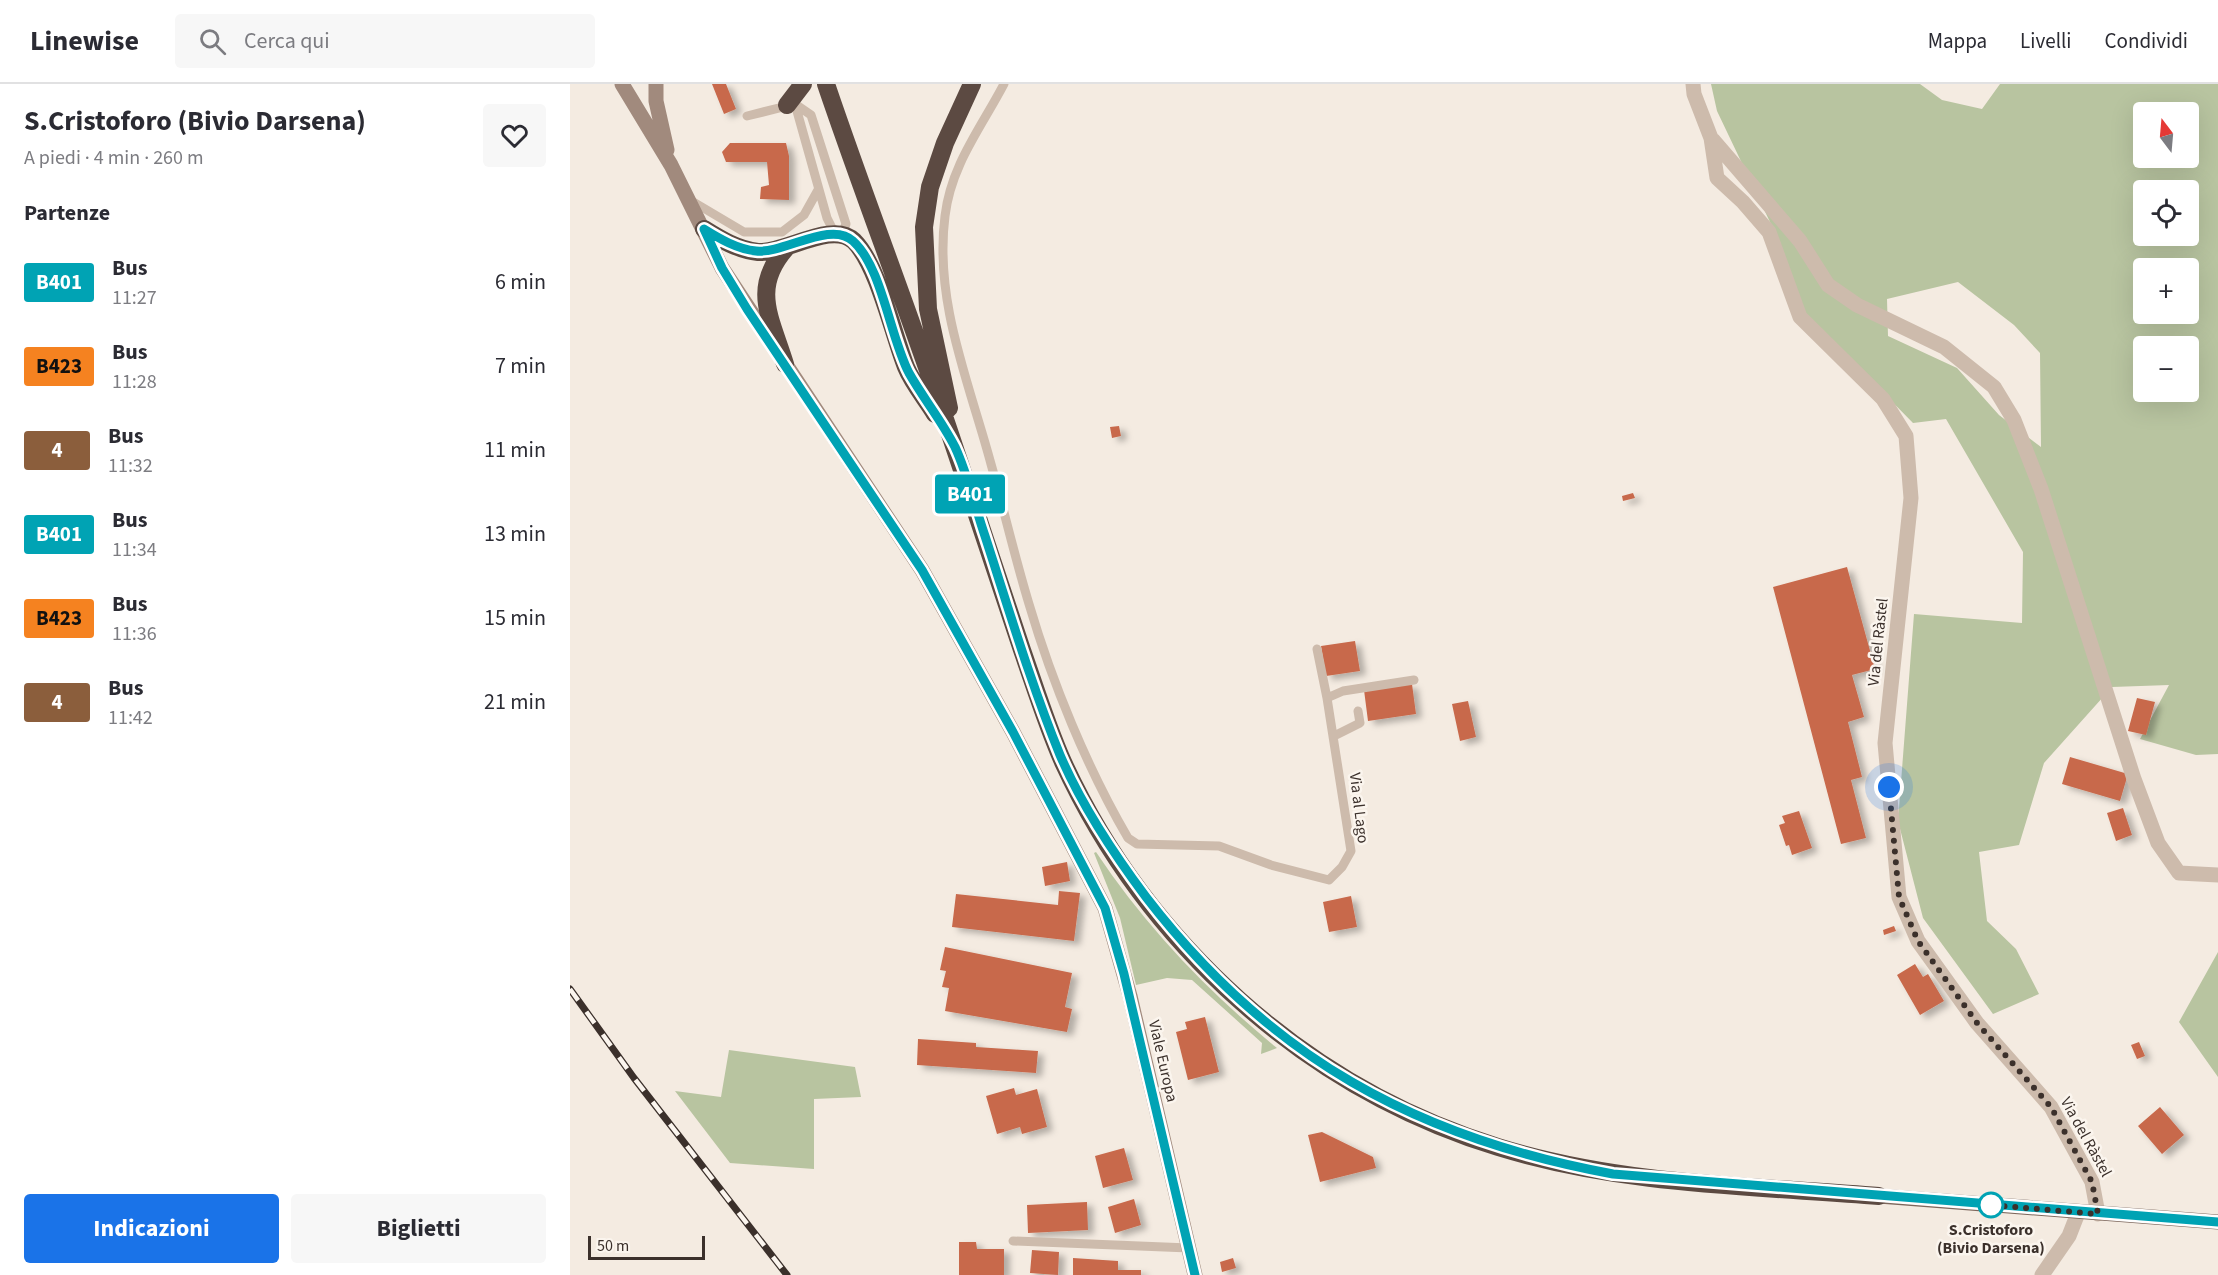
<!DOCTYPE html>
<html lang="it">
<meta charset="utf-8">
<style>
:root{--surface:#fff;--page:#f7f7f7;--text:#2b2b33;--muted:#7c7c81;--line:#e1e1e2;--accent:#1a73e8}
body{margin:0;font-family:"Source Sans 3",sans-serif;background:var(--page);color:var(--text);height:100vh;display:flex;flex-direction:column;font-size:22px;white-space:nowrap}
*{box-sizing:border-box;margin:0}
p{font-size:20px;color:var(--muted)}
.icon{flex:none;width:33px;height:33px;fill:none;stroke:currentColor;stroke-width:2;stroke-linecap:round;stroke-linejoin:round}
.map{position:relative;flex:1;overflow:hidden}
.panel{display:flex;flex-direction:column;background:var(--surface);width:570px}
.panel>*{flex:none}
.badge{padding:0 12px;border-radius:4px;font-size:21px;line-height:39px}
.needle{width:39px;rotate:344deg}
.tools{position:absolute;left:1563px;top:18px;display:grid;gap:12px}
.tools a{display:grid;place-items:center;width:66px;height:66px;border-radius:6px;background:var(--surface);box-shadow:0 6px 24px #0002;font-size:30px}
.scale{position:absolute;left:18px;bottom:15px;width:117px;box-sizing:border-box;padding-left:6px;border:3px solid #3b302b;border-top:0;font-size:16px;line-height:21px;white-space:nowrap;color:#3b302b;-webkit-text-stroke:4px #fbf5ee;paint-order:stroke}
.you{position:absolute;width:30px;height:30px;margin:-15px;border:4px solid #fff;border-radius:50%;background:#1a73e8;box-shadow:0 0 0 9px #1a73e833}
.map>.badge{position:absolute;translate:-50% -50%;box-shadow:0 0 0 3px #fff}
h2{padding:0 24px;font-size:22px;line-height:54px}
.round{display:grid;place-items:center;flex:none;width:63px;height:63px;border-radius:6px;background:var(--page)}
.headline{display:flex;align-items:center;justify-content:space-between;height:102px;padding:0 24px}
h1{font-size:28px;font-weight:700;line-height:45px}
.button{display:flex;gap:12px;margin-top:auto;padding:12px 24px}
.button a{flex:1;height:69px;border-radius:6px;background:var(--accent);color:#fff;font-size:24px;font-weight:700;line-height:69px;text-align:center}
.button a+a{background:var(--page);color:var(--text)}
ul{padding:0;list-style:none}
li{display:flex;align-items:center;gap:18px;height:84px;padding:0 24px}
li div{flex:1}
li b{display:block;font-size:22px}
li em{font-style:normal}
li .badge{min-width:66px;font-weight:700;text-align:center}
header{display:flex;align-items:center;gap:36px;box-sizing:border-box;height:84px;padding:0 30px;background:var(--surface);border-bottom:2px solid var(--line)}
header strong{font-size:28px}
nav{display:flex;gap:33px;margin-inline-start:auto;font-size:21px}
.search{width:420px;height:54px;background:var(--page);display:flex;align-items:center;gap:15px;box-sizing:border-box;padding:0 21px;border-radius:6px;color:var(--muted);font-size:22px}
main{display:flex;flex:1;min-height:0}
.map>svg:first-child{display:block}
.green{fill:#b8c4a0;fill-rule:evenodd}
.building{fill:#c8694b;filter:url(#shadow)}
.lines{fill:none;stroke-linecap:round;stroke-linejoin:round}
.lane{stroke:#cdbbac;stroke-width:9}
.street{stroke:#cdbbac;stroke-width:15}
.secondary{stroke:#a18a7d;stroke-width:15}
.primary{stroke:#7d675c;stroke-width:15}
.highway{stroke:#5c4a42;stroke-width:18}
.rail-casing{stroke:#3b302b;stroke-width:7}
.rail{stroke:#fbf5ee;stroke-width:4.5;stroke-dasharray:14;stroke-linecap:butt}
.line-casing{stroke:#fff;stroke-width:14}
.line{stroke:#00a3b4;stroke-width:9}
.walk{stroke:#3b302b;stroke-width:6;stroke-dasharray:0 10.8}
.stop-dot{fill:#fff;stroke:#00a3b4;stroke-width:3}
.labels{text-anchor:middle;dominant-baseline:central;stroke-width:5;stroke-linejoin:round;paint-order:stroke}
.street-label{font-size:16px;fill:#3b302b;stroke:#fbf5ee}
.stop-label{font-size:16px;font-weight:bold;fill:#3b302b;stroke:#fbf5ee}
</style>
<header>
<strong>Linewise</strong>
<div class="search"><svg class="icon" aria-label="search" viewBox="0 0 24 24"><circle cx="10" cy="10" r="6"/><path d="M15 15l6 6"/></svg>Cerca qui</div>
<nav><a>Mappa</a><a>Livelli</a><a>Condividi</a></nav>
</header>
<main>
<section class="panel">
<div class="headline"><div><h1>S.Cristoforo (Bivio Darsena)</h1><p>A piedi · 4 min · 260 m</p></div><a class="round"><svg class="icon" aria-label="heart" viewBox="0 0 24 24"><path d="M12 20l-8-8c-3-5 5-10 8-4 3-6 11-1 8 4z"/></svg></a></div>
<h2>Partenze</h2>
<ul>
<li><span class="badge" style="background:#00a3b4;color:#fff">B401</span><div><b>Bus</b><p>11:27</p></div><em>6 min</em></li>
<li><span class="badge" style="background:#f58220;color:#111">B423</span><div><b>Bus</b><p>11:28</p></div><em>7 min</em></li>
<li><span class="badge" style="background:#8b5e3c;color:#fff">4</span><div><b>Bus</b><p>11:32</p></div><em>11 min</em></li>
<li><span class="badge" style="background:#00a3b4;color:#fff">B401</span><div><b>Bus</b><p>11:34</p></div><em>13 min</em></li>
<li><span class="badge" style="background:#f58220;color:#111">B423</span><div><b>Bus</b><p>11:36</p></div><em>15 min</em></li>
<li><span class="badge" style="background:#8b5e3c;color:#fff">4</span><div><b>Bus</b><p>11:42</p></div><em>21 min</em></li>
</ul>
<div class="button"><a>Indicazioni</a><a>Biglietti</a></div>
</section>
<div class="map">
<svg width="1648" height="1191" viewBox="0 0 1648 1191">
<defs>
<filter id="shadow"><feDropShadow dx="6" dy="4" stdDeviation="3" flood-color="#0004"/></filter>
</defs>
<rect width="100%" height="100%" fill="#f4ebe1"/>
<path class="green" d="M 1141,0 L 1350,0 L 1372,16 L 1412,25 L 1430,0 L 1648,0 L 1648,670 L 1626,671 L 1570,655 L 1599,601 L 1542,603 L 1474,679 L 1449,761 L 1409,768 L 1417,837 L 1446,865 L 1469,910 L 1423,930 L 1353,834 L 1328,737 L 1344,530 L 1452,539 L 1453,468 L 1376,335 L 1343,339 L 1229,223 L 1210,159 L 1147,27 ZM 1574,28 L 1618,28 L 1618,74 L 1574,74 ZM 1574,106 L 1618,106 L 1618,152 L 1574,152 ZM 1574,184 L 1618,184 L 1618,230 L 1574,230 ZM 1388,198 L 1444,241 L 1470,269 L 1471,363 L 1429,331 L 1387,284 L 1318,252 L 1317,215 ZM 1574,262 L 1618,262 L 1618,308 L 1574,308 Z
M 526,768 C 576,843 637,907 707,964 L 691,970 L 692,959 L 622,896 L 597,894 L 566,901 L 550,834 L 524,769 Z
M 1648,868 L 1648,993 L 1609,938 Z
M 159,966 L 285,983 L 291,1013 L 244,1015 L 244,1085 L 160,1079 L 105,1007 L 151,1013 Z"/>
<path class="building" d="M 142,0 L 156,0 L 166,25 L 154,30 Z
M 160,59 L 216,59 L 219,72 L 219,116 L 190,115 L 191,103 L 199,101 L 197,78 L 156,78 L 152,68 Z
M 549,342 L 551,352 L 542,354 L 540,343 Z
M 1063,409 L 1065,414 L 1053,417 L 1052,412 Z
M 1277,483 L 1305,585 L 1282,591 L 1294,633 L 1278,638 L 1292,693 L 1281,696 L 1296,754 L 1271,760 L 1203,503 Z
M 785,557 L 790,587 L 756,592 L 751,562 Z
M 842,600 L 846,630 L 798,637 L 794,606 Z
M 1567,614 L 1585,618 L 1576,651 L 1558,647 Z
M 898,617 L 906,653 L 890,657 L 882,620 Z
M 1500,673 L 1558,690 L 1550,717 L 1492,700 Z
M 1553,724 L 1562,751 L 1546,757 L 1537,729 Z
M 1229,727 L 1242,764 L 1222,771 L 1219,761 L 1216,762 L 1209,741 L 1215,739 L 1212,732 Z
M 497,778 L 500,797 L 475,802 L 472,783 Z
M 489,807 L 510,809 L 504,857 L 382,843 L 386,810 L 488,821 Z
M 781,812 L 787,843 L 759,848 L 753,818 Z
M 1324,842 L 1326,847 L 1314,851 L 1313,846 Z
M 375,863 L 502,889 L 495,923 L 502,925 L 497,948 L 375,927 L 379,904 L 372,903 L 376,887 L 370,886 Z
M 1345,880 L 1353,893 L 1358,890 L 1374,917 L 1350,931 L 1327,891 Z
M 635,933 L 649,988 L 618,996 L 606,948 L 617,945 L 615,938 Z
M 348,955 L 406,959 L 406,963 L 468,967 L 466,989 L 347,981 Z
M 1569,958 L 1575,972 L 1567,975 L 1561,961 Z
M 444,1004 L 446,1011 L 467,1005 L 477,1043 L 452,1050 L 450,1043 L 427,1050 L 416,1012 Z
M 1590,1023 L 1614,1051 L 1592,1070 L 1568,1042 Z
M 752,1048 L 803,1073 L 806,1084 L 750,1098 L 738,1051 Z
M 554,1064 L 563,1096 L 533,1104 L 525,1072 Z
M 564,1115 L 571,1141 L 545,1149 L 538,1123 Z
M 517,1118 L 518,1146 L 458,1149 L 457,1121 Z
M 389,1158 L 406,1158 L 407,1165 L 434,1165 L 434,1191 L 389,1191 Z
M 462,1166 L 489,1168 L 488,1191 L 460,1189 Z
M 503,1174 L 548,1177 L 548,1186 L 571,1186 L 571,1191 L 503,1191 Z
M 663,1174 L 666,1184 L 652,1188 L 650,1178 Z"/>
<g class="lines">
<path class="lane" d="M 434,0 C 411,44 381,81 375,132 C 364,218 399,298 421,380 C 434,426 445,474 459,520 C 482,598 517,684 558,754 L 567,760 L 649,762 L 701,781 L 759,796 L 772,783 L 781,767 L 757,614 L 773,607 L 844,596
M 177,32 L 225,20 L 241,31 L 276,140 L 272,150 L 262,144 L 257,134 L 225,20
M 120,116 L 174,148 L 212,148 L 234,131 L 248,106
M 747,565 L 757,614
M 764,652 L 790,639 L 788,627
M 443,1157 L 619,1164"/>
<path class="street" d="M 1123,0 L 1124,10 L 1141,54 L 1147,94 L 1173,118 L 1199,148 L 1230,233 L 1313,315 L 1336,352 L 1341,414 L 1315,659 L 1329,813 L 1348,857 L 1407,939 L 1481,1023 L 1522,1098 L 1528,1130
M 1143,56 L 1230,157 L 1258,201 L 1287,221 L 1374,263 L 1424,303 L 1444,336 L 1471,405 L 1564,695 L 1588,759 L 1609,789 L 1648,791
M 1472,1191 L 1499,1152 L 1508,1129"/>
<path class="secondary" d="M 52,0 L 101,81 L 152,184 L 352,486 L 443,648 L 535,824 L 560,912 L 625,1191
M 86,0 L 86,17 L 97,66"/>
<path class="primary" d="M 1309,1112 L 1648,1138"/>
<path class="highway" d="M 256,0 C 298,124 346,246 387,371 C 409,436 430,501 452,566 C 465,603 477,642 493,678 C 577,860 736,1004 928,1063 C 1051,1101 1182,1102 1309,1112
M 217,21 L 233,0
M 134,145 C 150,155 168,166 188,168 C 215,170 262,136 284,157 C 308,181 323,250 336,283 C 343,300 356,315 365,330
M 215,280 C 201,234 180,204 217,163
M 379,324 L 358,225 L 354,143 L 360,103 L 375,59 L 402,0"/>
<g class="rail-casing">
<path id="rail" d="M 0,905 L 64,994 L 217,1191"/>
</g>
<use href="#rail" class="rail"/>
</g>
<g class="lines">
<g class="line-casing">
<path id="line" d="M 625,1191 L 554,890 L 535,824 L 443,648 L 352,486 L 177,225 L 152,184 L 134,145 C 150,155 167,165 186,167 C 214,170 261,136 283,157 C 312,183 320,253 339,289 C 353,314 372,337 385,363 C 398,391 405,423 415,452 C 439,526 461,600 490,671 C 512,722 543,769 576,813 C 699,973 846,1054 1043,1090 L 1648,1138"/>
</g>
<use href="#line" class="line"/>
<path class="walk" d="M 1319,703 L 1329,813 L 1348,857 L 1407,939 L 1481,1023 L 1522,1098 L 1528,1130 L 1421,1121"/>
</g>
<circle class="stop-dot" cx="1421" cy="1121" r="12"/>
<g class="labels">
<g class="street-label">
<text transform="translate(1308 558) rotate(-84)">Via del Ràstel</text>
<text transform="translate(789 724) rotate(83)">Via al Lago</text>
<text transform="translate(593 977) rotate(77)">Viale Europa</text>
<text transform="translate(1516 1053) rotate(61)">Via del Ràstel</text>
</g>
<g class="stop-label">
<text x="1421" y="1146">S.Cristoforo<tspan x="1421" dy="18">(Bivio Darsena)</tspan></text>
</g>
</g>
</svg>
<div class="tools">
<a><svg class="needle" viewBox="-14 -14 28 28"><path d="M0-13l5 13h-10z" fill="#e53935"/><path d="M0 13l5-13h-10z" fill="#7c7c81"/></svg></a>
<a><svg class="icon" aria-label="locate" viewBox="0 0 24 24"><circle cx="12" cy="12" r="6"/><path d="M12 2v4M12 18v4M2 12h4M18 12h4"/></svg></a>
<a>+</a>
<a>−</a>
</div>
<div class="scale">50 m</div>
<div class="you" style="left:1319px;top:703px"></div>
<b class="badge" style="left:400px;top:410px;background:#00a3b4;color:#fff">B401</b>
</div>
</main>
